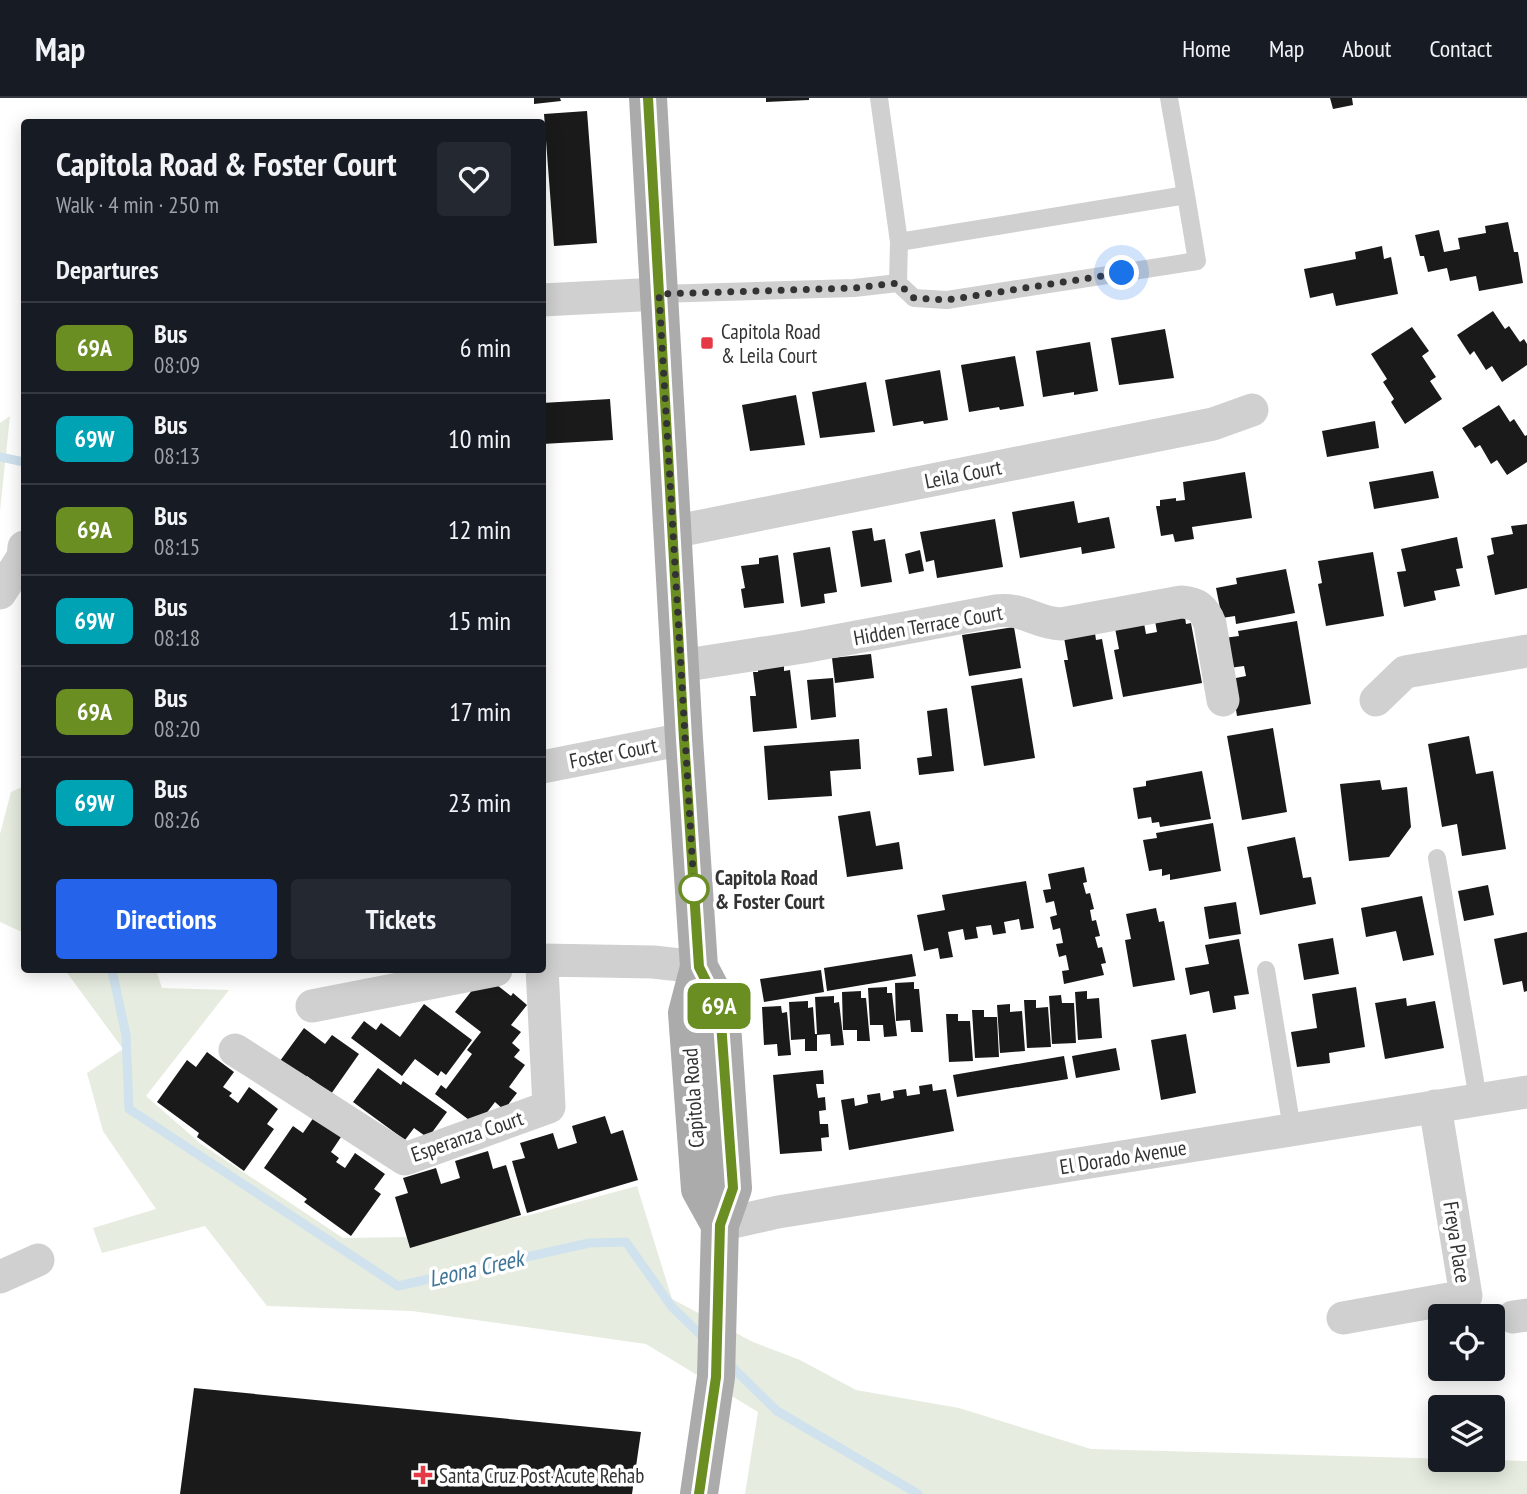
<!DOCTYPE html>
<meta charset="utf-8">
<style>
:root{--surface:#171b24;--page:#242831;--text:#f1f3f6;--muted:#9ea1a6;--line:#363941;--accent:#2563eb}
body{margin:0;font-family:"PT Sans Narrow",sans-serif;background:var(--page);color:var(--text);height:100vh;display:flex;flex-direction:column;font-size:26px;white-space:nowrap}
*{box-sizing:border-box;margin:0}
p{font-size:23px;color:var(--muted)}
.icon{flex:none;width:38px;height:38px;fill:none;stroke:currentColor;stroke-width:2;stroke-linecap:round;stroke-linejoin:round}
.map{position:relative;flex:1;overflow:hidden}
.drawer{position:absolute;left:21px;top:21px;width:525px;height:854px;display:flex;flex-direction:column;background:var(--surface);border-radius:7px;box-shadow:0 4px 18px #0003}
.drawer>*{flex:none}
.badge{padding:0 14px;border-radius:10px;font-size:24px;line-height:46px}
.tools{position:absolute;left:1428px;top:1206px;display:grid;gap:14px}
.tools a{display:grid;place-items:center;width:77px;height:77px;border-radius:7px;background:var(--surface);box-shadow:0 4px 18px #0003;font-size:35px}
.you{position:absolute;width:35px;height:35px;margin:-18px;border:5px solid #fff;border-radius:50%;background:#1a73e8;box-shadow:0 0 0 10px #1a73e833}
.map>.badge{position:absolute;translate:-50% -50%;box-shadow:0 0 0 4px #fff}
h2{padding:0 35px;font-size:26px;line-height:63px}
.round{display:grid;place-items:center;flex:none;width:74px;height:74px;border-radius:7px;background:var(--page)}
.summary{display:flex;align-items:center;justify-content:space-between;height:119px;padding:0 35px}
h1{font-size:33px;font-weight:700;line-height:52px}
.action{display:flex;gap:14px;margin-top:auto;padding:14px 35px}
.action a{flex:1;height:80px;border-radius:7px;background:var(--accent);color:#fff;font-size:28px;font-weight:700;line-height:80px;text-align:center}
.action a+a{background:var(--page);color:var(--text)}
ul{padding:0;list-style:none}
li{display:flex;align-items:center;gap:21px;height:91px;padding:0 35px;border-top:2px solid var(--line)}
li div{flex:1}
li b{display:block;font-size:26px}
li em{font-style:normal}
li .badge{min-width:77px;font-weight:700;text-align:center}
header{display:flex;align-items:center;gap:42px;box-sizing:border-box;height:98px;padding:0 35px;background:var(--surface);border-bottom:2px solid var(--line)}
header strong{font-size:33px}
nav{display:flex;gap:38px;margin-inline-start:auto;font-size:24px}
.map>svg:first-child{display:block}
.green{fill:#e6ecdf}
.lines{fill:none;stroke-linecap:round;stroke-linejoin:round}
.stream{stroke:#cfe2ee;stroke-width:9}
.building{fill:#1a1a1a}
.service{stroke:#d0d0d0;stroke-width:18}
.minor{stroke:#d0d0d0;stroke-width:33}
.primary{stroke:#ababab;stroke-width:38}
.line-casing{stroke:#fff;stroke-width:16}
.line{stroke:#6b8e23;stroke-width:10}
.walk{stroke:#333;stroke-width:7;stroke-dasharray:0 12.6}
.poi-dot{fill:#e63946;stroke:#fff;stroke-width:2.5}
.stop-dot{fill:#fff;stroke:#6b8e23;stroke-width:3.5}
.labels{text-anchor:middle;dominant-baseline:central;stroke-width:7;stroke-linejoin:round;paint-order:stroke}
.poi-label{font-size:21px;fill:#333;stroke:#fff;text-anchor:start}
.street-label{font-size:21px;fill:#333;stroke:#fff}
.stop-label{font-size:21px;font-weight:bold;fill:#333;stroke:#fff;text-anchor:start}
.water-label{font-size:23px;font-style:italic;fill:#3f7597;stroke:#fff}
</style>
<header>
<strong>Map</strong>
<nav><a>Home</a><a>Map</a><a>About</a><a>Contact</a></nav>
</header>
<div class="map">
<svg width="1527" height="1396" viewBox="0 0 1527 1396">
<rect width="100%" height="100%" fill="#fff"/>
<path class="green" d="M 10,318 L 0,413 L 0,325 Z
M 24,688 L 24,835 L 0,824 L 0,736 L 11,694 Z
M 65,872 L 156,872 L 162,890 L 229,892 L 146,998 L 201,1046 L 343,1140 L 409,1139 L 530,1117 L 637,1088 L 672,1201 L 753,1244 L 800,1262 L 856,1292 L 959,1310 L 1091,1351 L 1527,1363 L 1527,1396 L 745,1396 L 758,1314 L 646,1246 L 412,1213 L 267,1208 L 205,1128 L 102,1155 L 93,1130 L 156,1111 L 103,1033 L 87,975 L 123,951 Z"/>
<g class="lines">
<path class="stream" d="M 0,359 L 24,364
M 112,872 L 126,937 L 129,1011 L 398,1188 L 589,1145 L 626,1144 L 672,1209 L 707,1243
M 729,1266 L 777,1313 L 918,1396"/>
</g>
<path class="building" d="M 534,0 L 560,0 L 561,3 L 534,6 Z
M 766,0 L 809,0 L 809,2 L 766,4 Z
M 1330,0 L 1352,0 L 1353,7 L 1333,11 Z
M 587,13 L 597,145 L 554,148 L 544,16 Z
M 1508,124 L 1514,154 L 1518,154 L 1523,185 L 1479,193 L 1476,178 L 1450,183 L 1447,170 L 1428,174 L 1424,158 L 1420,158 L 1415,137 L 1439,132 L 1444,154 L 1460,151 L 1458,140 L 1486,135 L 1485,128 Z
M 1382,148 L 1384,161 L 1391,159 L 1398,196 L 1336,208 L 1333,195 L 1310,200 L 1304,171 L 1356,161 L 1355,154 Z
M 1493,213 L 1505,231 L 1509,228 L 1520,244 L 1524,241 L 1527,246 L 1527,267 L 1502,284 L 1492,268 L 1486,272 L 1474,253 L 1470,257 L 1457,237 Z
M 1412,229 L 1429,253 L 1422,258 L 1436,279 L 1430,283 L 1442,301 L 1405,326 L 1391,304 L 1394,301 L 1383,284 L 1387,281 L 1371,256 Z
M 1165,231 L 1174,280 L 1119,287 L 1111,240 Z
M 1090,244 L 1098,293 L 1074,297 L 1074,294 L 1043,299 L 1036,253 Z
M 1015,258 L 1024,308 L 1000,312 L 999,309 L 969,314 L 961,267 Z
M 940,272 L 948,322 L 924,326 L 923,323 L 893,328 L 885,282 Z
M 866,284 L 875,334 L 820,340 L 812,294 Z
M 796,297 L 805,347 L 750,353 L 742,307 Z
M 610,301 L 613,342 L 542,346 L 542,305 Z
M 1499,307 L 1510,324 L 1514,321 L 1525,338 L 1527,337 L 1527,364 L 1507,377 L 1497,362 L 1491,366 L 1480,347 L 1475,350 L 1462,330 Z
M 1375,323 L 1379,350 L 1327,359 L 1322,333 Z
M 1433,373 L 1439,400 L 1374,411 L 1369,384 Z
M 1245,374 L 1252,420 L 1192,429 L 1194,441 L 1175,444 L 1173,436 L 1161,438 L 1156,408 L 1160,408 L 1160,402 L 1176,400 L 1176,403 L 1185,402 L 1183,384 Z
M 1074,403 L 1078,425 L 1109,419 L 1115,450 L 1082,456 L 1081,449 L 1020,460 L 1012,414 Z
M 995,421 L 1003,469 L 937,480 L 934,462 L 926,464 L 920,434 Z
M 1527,426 L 1527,490 L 1495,497 L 1487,458 L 1494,456 L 1491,440 L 1513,436 L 1511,428 Z
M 872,430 L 874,443 L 885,441 L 892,484 L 861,489 L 852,433 Z
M 1457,439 L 1463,470 L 1456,471 L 1460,488 L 1434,493 L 1436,502 L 1404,509 L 1397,474 L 1406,473 L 1401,451 Z
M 830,449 L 837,494 L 824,496 L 825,505 L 801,509 L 793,455 Z
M 920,452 L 924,473 L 909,476 L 905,456 Z
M 1373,454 L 1384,518 L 1326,528 L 1318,486 L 1322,485 L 1318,463 Z
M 778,457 L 784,505 L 744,510 L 741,491 L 745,490 L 741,468 L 759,466 L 759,460 Z
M 1286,471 L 1295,515 L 1236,526 L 1235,518 L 1222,520 L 1216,490 L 1237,486 L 1236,480 Z
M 1184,512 L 1186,526 L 1191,525 L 1202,585 L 1123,599 L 1114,552 L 1119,551 L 1114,525 L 1143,520 L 1146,536 L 1157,534 L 1154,517 Z
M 1297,523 L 1311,606 L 1237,618 L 1231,581 L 1246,578 L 1244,568 L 1229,570 L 1224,540 L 1239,538 L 1238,533 Z
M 1094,528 L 1096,542 L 1102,541 L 1113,601 L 1073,609 L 1064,562 L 1068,562 L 1063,534 Z
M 1014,529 L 1021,570 L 969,578 L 962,537 Z
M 871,556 L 874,580 L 835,585 L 832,560 Z
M 784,568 L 784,573 L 790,572 L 797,630 L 753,634 L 750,598 L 756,598 L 753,574 L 758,574 L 758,571 Z
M 833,580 L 836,619 L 811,622 L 807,582 Z
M 1022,580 L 1035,660 L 984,668 L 971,588 Z
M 947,610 L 954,673 L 919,677 L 917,660 L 932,658 L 927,613 Z
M 1273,630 L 1287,714 L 1242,722 L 1227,638 Z
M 1469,638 L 1476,676 L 1493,673 L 1506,751 L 1462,758 L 1457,726 L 1442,729 L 1428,646 Z
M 859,641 L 861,671 L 830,673 L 832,698 L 768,702 L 764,648 Z
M 1202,673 L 1211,721 L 1160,729 L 1159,724 L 1152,725 L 1151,719 L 1138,721 L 1133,690 L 1146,688 L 1146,683 Z
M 1380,682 L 1382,692 L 1407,689 L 1411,729 L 1389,759 L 1349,763 L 1340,686 Z
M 870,713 L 876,748 L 899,744 L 903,771 L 847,779 L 838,718 Z
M 1213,725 L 1221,773 L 1170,782 L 1170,776 L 1162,778 L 1162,771 L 1149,773 L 1143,742 L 1157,740 L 1156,735 Z
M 1295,739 L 1303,780 L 1311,779 L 1316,806 L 1260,817 L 1247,749 Z
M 1084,769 L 1087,784 L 1083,785 L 1086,796 L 1090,795 L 1094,811 L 1090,812 L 1092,823 L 1096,822 L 1100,838 L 1095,839 L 1098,850 L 1102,849 L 1106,865 L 1101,866 L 1104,877 L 1064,886 L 1062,873 L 1069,872 L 1066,857 L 1059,859 L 1056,846 L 1063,845 L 1060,830 L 1053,832 L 1050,819 L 1057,817 L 1054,803 L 1046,805 L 1043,792 L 1051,791 L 1048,776 Z
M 1026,783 L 1034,830 L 1021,832 L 1019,821 L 1004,824 L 1006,835 L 993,837 L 991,827 L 976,829 L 978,840 L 965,842 L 963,831 L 948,834 L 953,859 L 940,861 L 938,850 L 924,853 L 917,817 L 945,812 L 942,797 Z
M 1488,787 L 1494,817 L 1464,823 L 1458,793 Z
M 1422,798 L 1434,857 L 1403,863 L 1396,833 L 1366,839 L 1361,810 Z
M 1236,804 L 1241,836 L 1209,841 L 1204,809 Z
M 1156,810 L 1159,824 L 1164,823 L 1175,882 L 1133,889 L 1125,842 L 1131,841 L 1126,816 Z
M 1527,834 L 1527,893 L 1524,894 L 1522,883 L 1503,887 L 1494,841 Z
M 1333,840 L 1339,876 L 1304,882 L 1298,846 Z
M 1239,841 L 1249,896 L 1234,898 L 1236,911 L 1213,915 L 1209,893 L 1190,897 L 1185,870 L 1209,866 L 1205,847 Z
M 912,856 L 916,878 L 827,893 L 824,870 Z
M 821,872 L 824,894 L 764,904 L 760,881 Z
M 488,880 L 511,898 L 513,895 L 527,907 L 511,927 L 521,934 L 512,945 L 520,952 L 514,959 L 525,967 L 509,989 L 517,995 L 504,1012 L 495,1004 L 482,1021 L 473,1025 L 435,996 L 441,987 L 446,991 L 472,956 L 467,952 L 481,934 L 455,914 L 481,881 Z
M 914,884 L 914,891 L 919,891 L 923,934 L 911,934 L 910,922 L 896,923 L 895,885 Z
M 887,889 L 887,895 L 892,895 L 897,938 L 884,939 L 883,927 L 870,927 L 868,890 Z
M 1356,889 L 1365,949 L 1329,955 L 1330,965 L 1297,969 L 1291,934 L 1317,930 L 1312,896 Z
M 861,893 L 861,900 L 866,900 L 870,943 L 857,943 L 857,932 L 843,932 L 842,894 Z
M 1087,893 L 1087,901 L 1099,900 L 1102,940 L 1078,942 L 1075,894 Z
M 1061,897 L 1062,905 L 1074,905 L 1076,945 L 1052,946 L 1049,898 Z
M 834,898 L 834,905 L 839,904 L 844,947 L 831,948 L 830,936 L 817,937 L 817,953 L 805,953 L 805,941 L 791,942 L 789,904 L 808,903 L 808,910 L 813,909 L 815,936 L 817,936 L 815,899 Z
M 1406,900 L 1407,908 L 1435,903 L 1444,950 L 1385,961 L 1375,905 Z
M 1024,902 L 1036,902 L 1036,910 L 1048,909 L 1051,949 L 1027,950 Z
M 424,906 L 472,942 L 446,977 L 441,973 L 438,978 L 415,961 L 402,978 L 351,940 L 364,923 L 376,932 L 381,925 L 400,939 Z
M 1010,906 L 1010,914 L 1022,913 L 1025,953 L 1000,955 L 997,907 Z
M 781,908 L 782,915 L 787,914 L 791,957 L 778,958 L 777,946 L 764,947 L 762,909 Z
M 972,912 L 984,912 L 984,919 L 997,919 L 999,959 L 975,960 Z
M 946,916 L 958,916 L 958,923 L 970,923 L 973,963 L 949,964 Z
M 304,930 L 325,946 L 332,937 L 359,956 L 331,996 L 307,978 L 305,981 L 280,963 Z
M 1186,936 L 1196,995 L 1161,1002 L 1151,942 Z
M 1116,950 L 1120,972 L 1076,980 L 1072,958 Z
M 207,954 L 234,974 L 223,989 L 232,995 L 229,998 L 238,1005 L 249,989 L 278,1011 L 267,1026 L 274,1031 L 244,1073 L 197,1039 L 199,1035 L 157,1004 L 187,962 L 196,969 Z
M 1064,958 L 1068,981 L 957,999 L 953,977 Z
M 378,970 L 401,987 L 403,983 L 447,1014 L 428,1040 L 414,1030 L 405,1042 L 353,1004 Z
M 823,972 L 824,986 L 816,986 L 818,1000 L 825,999 L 826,1012 L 819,1013 L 820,1026 L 828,1026 L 829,1039 L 821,1040 L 822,1053 L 780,1056 L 773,977 Z
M 932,986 L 933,993 L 946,991 L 954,1033 L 849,1052 L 841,1002 L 854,1000 L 855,1008 L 868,1005 L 867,997 L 880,995 L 881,1003 L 894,1000 L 893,993 L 906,991 L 907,998 L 920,996 L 919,988 Z
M 605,1018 L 611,1036 L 623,1032 L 638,1082 L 527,1115 L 512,1063 L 525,1060 L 520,1045 L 553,1035 L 558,1051 L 577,1045 L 572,1028 Z
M 314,1019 L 341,1039 L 331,1054 L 339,1060 L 336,1064 L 345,1070 L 355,1055 L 385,1076 L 374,1091 L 381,1096 L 351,1138 L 304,1104 L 307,1101 L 264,1070 L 293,1028 L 303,1035 Z
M 488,1053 L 493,1071 L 506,1067 L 521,1117 L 410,1150 L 395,1099 L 408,1095 L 403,1080 L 436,1070 L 441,1086 L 460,1080 L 455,1063 Z
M 194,1290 L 641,1334 L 632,1396 L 180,1396 Z"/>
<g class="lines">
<path class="service" d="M 899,144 L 1186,97 L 1169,0
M 898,185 L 914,200 L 947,202 L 1197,163 L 1186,97
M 659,196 L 854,190 L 898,185 L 899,144 L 879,0
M 1437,760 L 1478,1001
M 1266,872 L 1292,1031"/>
<path class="minor" d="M 542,202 L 659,196
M 672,434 L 1213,326 L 1252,312
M 0,495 L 23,459 L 24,449
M 680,568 L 803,549 L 996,513 C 1025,510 1035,525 1061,526 L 1181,504 C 1197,505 1204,510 1210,526 L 1223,602
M 1376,602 L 1405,574 L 1527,553
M 542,669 L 684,641
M 542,862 L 653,864 L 699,869
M 312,908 L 496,872
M 235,952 L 405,1061 L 549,1009 L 542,870
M 720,1127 L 778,1114 L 1527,994
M 0,1179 L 38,1162
M 1513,1219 L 1527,1217
M 1343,1220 L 1466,1198 L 1435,1008"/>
<path class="primary" d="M 648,0 L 684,641 L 699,869 L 687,915 L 700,1091 L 720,1127
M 699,1396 L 716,1279 L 720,1127 L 733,1090 L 721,911 L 699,869"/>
</g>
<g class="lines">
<g class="line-casing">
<path id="line" d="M 648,0 L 684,641 L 699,869 L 720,911 L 733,1090 L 720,1127 L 716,1279 L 699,1396"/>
</g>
<use href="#line" class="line"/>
<path class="walk" d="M 694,791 L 659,196 L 854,190 L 898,185 L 914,200 L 947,202 L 1122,175"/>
</g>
<g class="poi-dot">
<rect x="700" y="238" width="14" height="14" rx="3.5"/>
<path d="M419.5 1366.5h7v7h7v7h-7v7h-7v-7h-7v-7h7z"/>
</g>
<circle class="stop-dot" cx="694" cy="791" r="14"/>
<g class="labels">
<g class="poi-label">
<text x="721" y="233">Capitola Road<tspan x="721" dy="24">&amp; Leila Court</tspan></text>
<text x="439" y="1377">Santa Cruz Post Acute Rehab</text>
</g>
<g class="street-label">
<text transform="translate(963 376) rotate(-11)">Leila Court</text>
<text transform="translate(928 527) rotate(-10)">Hidden Terrace Court</text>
<text transform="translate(613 655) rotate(-11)">Foster Court</text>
<text transform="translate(693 1000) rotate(-94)">Capitola Road</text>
<text transform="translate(467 1038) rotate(-19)">Esperanza Court</text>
<text transform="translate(1123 1059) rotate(-9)">El Dorado Avenue</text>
<text transform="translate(1457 1144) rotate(81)">Freya Place</text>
</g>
<g class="stop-label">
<text x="715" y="779">Capitola Road<tspan x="715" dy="24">&amp; Foster Court</tspan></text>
</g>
<g class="water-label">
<text transform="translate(476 1170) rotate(-13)">Leona Creek</text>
</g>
</g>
</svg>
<div class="tools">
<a><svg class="icon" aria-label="locate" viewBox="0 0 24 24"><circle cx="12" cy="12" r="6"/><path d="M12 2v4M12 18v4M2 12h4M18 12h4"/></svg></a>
<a><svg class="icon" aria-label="layers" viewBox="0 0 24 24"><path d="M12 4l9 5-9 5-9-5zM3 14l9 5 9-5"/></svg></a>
</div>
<div class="you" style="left:1122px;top:175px"></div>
<b class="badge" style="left:719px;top:908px;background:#6b8e23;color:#fff">69A</b>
<section class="drawer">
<div class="summary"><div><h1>Capitola Road &amp; Foster Court</h1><p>Walk · 4 min · 250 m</p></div><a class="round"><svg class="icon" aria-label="heart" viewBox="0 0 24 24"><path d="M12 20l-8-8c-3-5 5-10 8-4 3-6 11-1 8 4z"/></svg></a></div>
<h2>Departures</h2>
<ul>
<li><span class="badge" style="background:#6b8e23;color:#fff">69A</span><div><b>Bus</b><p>08:09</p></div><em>6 min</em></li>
<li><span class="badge" style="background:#00a3b4;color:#fff">69W</span><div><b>Bus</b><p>08:13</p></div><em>10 min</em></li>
<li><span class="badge" style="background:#6b8e23;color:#fff">69A</span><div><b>Bus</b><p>08:15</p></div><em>12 min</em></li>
<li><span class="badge" style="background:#00a3b4;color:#fff">69W</span><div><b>Bus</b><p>08:18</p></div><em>15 min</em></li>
<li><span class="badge" style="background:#6b8e23;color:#fff">69A</span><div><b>Bus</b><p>08:20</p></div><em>17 min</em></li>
<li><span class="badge" style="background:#00a3b4;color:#fff">69W</span><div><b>Bus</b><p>08:26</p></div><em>23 min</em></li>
</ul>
<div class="action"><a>Directions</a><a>Tickets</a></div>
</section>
</div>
